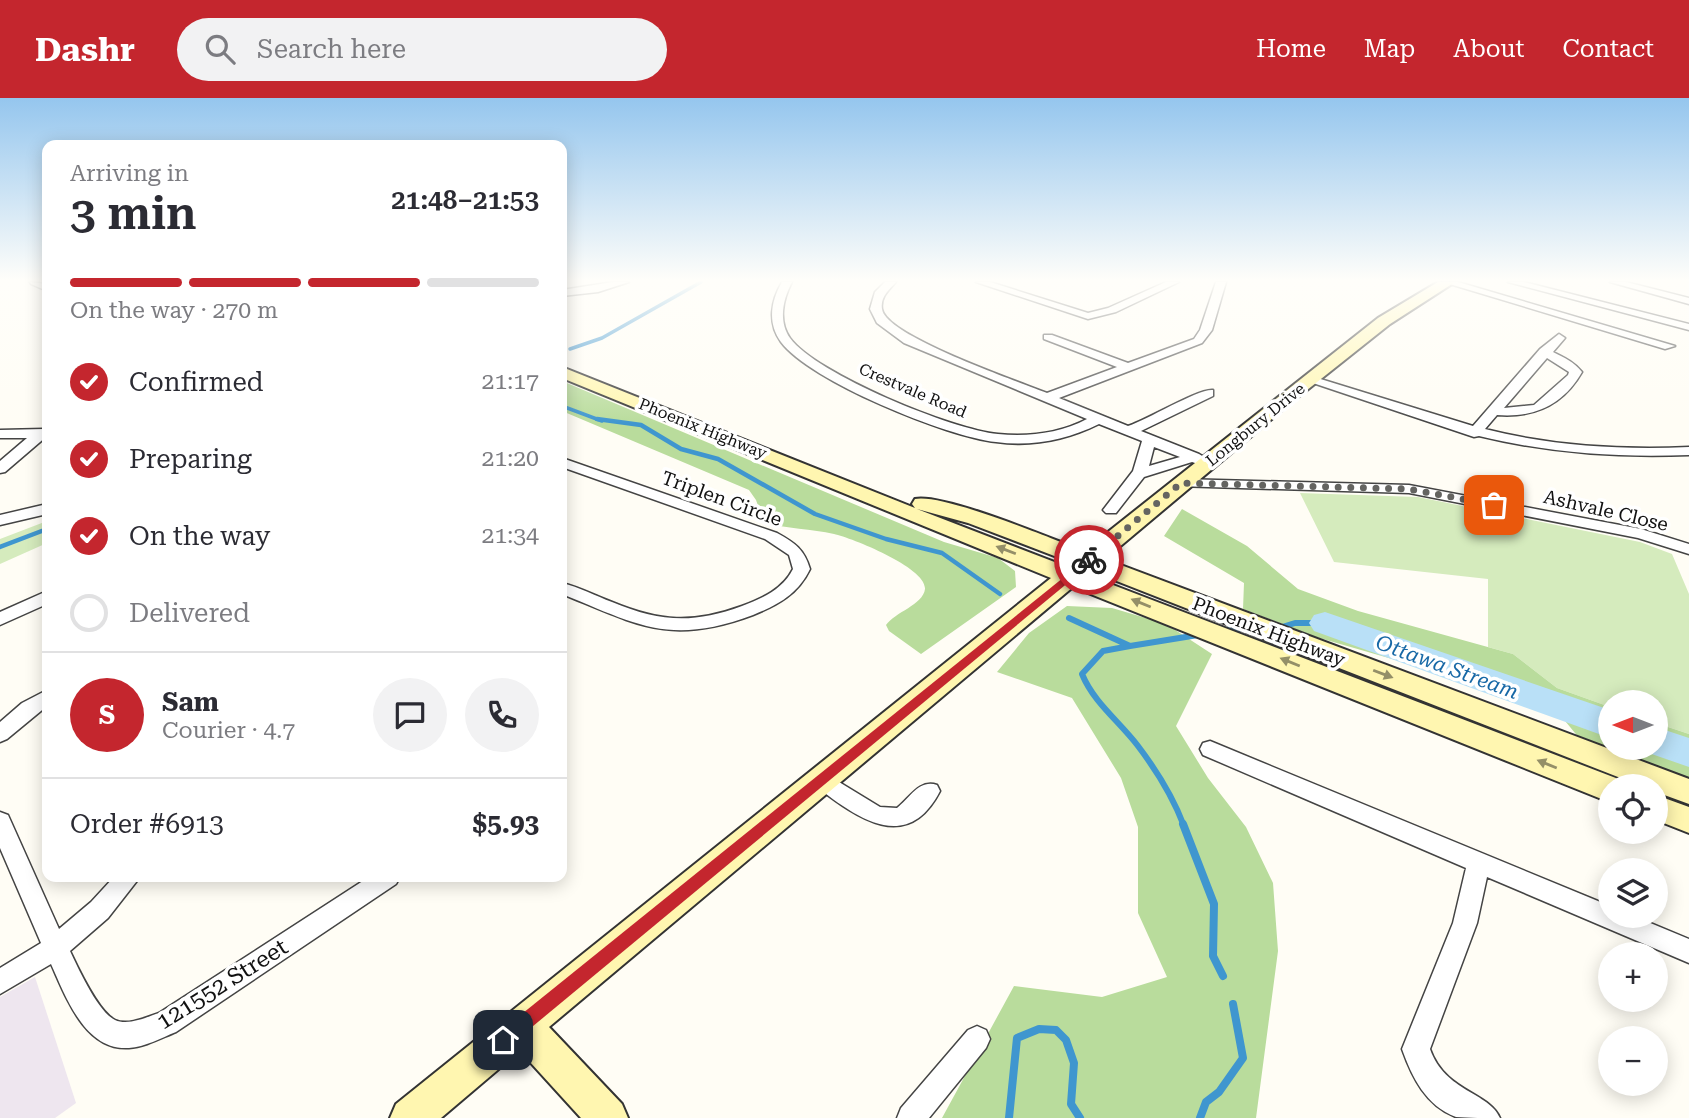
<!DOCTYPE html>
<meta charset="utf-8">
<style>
:root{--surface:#fff;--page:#f2f2f3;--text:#2b2b33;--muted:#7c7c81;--line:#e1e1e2;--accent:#c4262e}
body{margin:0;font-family:"Roboto Serif",serif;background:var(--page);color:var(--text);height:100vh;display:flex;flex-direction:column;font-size:26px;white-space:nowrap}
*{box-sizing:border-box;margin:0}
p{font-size:23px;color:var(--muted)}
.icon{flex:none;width:38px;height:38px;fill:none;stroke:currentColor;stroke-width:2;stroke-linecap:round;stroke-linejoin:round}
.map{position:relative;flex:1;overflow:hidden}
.side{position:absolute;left:42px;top:42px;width:525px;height:742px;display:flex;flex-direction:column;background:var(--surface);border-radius:14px;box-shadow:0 4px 18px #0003}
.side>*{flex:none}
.needle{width:46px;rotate:270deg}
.fabs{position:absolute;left:1598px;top:592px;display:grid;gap:14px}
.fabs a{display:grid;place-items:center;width:70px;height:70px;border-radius:50%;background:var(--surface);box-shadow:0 4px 18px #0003;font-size:35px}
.pin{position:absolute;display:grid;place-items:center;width:60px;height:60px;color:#fff;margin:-30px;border-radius:14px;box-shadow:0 4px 10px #0006}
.courier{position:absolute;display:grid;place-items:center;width:70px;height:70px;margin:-35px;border:5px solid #c4262e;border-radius:50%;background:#fff;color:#222;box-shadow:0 2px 9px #0007}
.head em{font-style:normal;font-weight:600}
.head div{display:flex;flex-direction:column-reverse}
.head{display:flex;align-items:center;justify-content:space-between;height:119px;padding:0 28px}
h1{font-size:46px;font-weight:600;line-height:52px}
.bar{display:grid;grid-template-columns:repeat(4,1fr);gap:10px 7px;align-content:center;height:84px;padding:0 28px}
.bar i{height:9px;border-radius:5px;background:var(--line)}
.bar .on{background:var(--accent)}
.bar p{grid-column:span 4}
.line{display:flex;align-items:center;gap:18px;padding:0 28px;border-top:2px solid var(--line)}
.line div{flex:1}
.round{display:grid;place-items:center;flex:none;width:74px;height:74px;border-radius:37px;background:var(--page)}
ol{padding:0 28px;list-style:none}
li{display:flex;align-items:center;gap:21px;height:77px}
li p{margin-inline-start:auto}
li .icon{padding:7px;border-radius:50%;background:var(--accent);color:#fff;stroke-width:4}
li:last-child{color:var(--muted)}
li i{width:38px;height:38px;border:4px solid var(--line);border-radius:50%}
header{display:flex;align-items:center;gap:42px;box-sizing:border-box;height:98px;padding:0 35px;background:var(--accent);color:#fff}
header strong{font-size:33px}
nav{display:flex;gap:38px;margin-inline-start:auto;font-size:24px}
.search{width:490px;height:63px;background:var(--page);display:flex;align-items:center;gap:18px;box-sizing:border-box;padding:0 24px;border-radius:38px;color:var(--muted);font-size:26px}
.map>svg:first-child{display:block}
.industrial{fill:#eee6ef}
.green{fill:#d5ebbd}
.forest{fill:#b9dc9c}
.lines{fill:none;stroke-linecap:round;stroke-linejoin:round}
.stream-far3{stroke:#3f96cf;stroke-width:3.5}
.stream-far2{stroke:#3f96cf;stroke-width:4.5}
.stream-far1{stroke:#3f96cf;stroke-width:6}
.stream{stroke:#3f96cf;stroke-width:8}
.river{fill:#b9e0f7;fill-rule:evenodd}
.street-casing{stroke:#444;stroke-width:3}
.secondary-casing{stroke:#333;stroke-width:4}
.street{fill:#fff;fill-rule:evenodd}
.secondary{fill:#fff6b0;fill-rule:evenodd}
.oneway{fill:#948f68}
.route{fill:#c4262e}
.done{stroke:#646461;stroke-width:7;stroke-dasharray:0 12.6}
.labels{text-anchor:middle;stroke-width:7;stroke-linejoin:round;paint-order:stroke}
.far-street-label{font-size:16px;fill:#111;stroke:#fff}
.street-label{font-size:19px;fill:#111;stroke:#fff}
.water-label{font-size:21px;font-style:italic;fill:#1768a6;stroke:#fff}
.near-street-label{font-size:23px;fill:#111;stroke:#fff}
</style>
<header>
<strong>Dashr</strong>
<div class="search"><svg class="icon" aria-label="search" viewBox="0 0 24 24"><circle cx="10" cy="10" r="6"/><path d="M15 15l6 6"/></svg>Search here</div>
<nav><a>Home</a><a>Map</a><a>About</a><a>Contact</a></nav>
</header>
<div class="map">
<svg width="1689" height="1020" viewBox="0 0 1689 1020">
<rect width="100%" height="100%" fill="#fffdf5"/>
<path class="industrial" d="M35 879 76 1005 55 1020H0V899Z"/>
<path class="green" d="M1300 395 1418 399 1640 444 1672 456 1689 496V636L1656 625V604H1610V609L1557 590 1513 556 1488 549V481L1334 464Z
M47 423V445L0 466V441Z"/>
<path class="forest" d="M562 283 944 444 998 460 1015 473 1016 489 921 556 889 533 886 527C895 514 923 507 925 491 927 470 852 440 834 436 812 431 786 431 764 424L756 402 749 392 562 313Z
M1182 411 1247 448 1298 491 1358 513 1513 556 1557 590 1610 609V649H1656V625L1689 636V684L1584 646 1561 618 1406 565 1316 539 1243 511 1244 485 1164 438Z
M1067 508 1112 510 1166 526 1212 556 1176 628 1208 680 1246 729 1273 785 1278 853 1256 1020H942L1014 888 1102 899 1167 879 1138 815V729L1121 680 1072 600 997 574 1029 535Z"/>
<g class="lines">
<path class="stream-far3" d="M570 251 602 240 701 184
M562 308 602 323"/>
<path class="stream-far2" d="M597 321 641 327 681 351 718 361 815 416 886 441 942 455 1000 496
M0 449 47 431"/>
<path class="stream-far1" d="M1069 520 1130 548 1198 537
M1282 529 1295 525H1325
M1229 531H1239
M1130 548 1103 553 1082 576C1094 605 1119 623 1138 648 1157 673 1173 699 1184 728"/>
<path class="stream" d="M1183 726 1214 806 1213 858 1223 878
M1009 1020 1017 940 1039 931 1056 932 1066 942 1074 965 1071 1006 1080 1020
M1200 1020 1206 1004 1219 994 1243 960 1233 906"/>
<path class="river" d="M1325 514 1610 612V640L1314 533 1309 525 1314 517Z
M1656 629 1689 640V669L1643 653 1641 649H1656Z"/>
<g class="street-casing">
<path id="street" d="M30 184 47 186V193L31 186Z
M613 184H629L598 194 562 198V192Z
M782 184H792C783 201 778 223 790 240 816 276 953 332 998 336 1029 339 1060 335 1087 321L904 245 877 225 870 211 875 194 885 184H896C889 192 880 199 882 211 885 238 1020 284 1047 295L1117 269 1044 241V237H1052L1128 265 1194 241 1200 232 1216 184H1226L1212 232 1202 245 1059 300 1128 328C1147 322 1199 290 1213 292V298L1141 333 1199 356 1214 365 1207 369 1192 364 1144 379 1116 415H1106L1103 412 1133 373 1142 343 1099 326C1067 342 1031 349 996 344 947 339 810 283 781 244 767 225 771 203 782 184ZM1154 349 1180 359 1149 368Z
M976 184H990L1088 215 1108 210 1166 184H1179L1116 214 1088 221Z
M1443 184H1458L1675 248 1665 251Z
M1508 184H1524L1689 226V232Z
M1610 184H1626L1689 200V206Z
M1559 236 1565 240 1553 254C1565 260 1574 264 1582 274 1563 307 1535 320 1497 317L1485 331C1552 348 1620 352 1689 349V357C1618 360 1549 355 1479 338L1474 339 1304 282 1310 278 1314 279 1473 328 1540 251ZM1547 260 1569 274 1568 277 1534 307 1504 310Z
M0 332 44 331 47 332V338L5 374 0 375V363L27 340H0Z
M562 360 777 435C795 445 804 451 810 471 798 496 778 507 753 517 670 548 638 527 562 496V485C579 489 596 498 612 504 660 524 693 526 742 508 763 500 783 491 793 471L789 457 765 441 562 369Z
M1181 381 1409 387 1641 431 1689 446V456L1638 440 1409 395 1176 388 1174 385 1176 382Z
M47 406V416L0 427V417Z
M47 493V506L0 527V514Z
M47 592V608L7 641 0 644V624L22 605Z
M1210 643 1610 808V817H1631L1689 841V865L1487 779 1477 825 1430 951C1445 994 1489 994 1500 1020 1487 1020 1468 1020 1456 1019 1426 1008 1412 979 1402 951L1453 825 1466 770 1203 657 1200 651 1203 645Z
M821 673 880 709 897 710C910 700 919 681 937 687L940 693C906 759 854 717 814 687L810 681 814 675Z
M0 714 8 717 59 831 91 804 114 779H140L108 820 70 853C78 870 98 914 115 922 128 928 147 919 159 915L369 779H400L396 786 176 934C161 940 145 949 129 950 85 953 66 899 51 866L0 896V870L41 845 0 750Z
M977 928 986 932 990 941 986 950 929 1020H897L901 1010 968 932Z"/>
</g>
<g class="secondary-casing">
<path id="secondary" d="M1438 184H1455L1390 226 1292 304 1105 461 1689 681V706L1656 694V688H1641L1091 473 1087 477 1621 682 1623 688H1610V703L1599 700 1073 489 549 929 622 1006 628 1020H581L520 953 441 1020H390L396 1006 1051 480 562 280V269L915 410 912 406 915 401C943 395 1052 441 1084 453L1378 220ZM917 411 968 425 1070 464 1065 468Z
M1656 697 1689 709V735L1656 722Z"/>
</g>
<use href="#street" class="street"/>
<use href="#secondary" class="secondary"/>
</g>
<defs><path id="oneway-solid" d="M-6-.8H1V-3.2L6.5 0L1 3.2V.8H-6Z" transform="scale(1.75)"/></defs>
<g class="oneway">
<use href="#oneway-solid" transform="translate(1006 452) rotate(-159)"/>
<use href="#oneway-solid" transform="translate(1141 505) rotate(-158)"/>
<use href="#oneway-solid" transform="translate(1290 564) rotate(-158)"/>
<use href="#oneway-solid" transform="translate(1383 576) rotate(21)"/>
<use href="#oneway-solid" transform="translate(1547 666) rotate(-158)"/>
</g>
<linearGradient id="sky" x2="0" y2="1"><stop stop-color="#95c6ee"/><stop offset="0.56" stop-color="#fffefa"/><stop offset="1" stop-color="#fffefa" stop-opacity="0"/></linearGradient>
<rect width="1689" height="326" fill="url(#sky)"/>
<path class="route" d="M1089 459 1094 462 1093 464 509 948 503 950 497 948 494 942 497 936Z"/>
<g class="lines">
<path class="done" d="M1089 462 1181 385 1409 391 1494 407"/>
</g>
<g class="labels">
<g class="far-street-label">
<text transform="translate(913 292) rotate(23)" y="6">Crestvale Road</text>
<text transform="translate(1255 326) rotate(-39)" y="6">Longbury Drive</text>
<text transform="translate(703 330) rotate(22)" y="6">Phoenix Highway</text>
</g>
<g class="street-label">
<text transform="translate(722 400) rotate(20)" y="7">Triplen Circle</text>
<text transform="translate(1606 412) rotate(13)" y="7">Ashvale Close</text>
<text transform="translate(1269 533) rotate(21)" y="7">Phoenix Highway</text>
</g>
<g class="water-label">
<text transform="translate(1447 569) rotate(20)" y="7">Ottawa Stream</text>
</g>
<g class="near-street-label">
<text transform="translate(222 886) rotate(-32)" y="8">121552 Street</text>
</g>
</g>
</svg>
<div class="fabs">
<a><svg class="needle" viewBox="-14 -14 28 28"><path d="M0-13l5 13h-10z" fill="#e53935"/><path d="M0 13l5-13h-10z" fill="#7c7c81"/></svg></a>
<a><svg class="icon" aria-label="locate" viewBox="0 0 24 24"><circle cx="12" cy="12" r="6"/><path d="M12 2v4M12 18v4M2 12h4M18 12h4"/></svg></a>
<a><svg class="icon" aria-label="layers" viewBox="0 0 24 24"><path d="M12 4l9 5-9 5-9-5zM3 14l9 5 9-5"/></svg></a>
<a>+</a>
<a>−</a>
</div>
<div class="pin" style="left:1494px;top:407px;background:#ea580c"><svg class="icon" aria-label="bag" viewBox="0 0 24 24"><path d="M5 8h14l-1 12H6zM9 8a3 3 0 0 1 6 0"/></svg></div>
<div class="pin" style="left:503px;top:942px;background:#1f2937"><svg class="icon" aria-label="home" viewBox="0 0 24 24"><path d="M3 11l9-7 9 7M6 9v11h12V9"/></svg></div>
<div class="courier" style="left:1089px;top:462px"><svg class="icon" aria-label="bike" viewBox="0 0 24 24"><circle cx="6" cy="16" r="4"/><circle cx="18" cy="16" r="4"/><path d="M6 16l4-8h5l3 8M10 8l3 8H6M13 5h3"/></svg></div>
<section class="side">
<div class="head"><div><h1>3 min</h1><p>Arriving in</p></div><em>21:48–21:53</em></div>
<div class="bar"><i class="on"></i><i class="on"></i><i class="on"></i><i></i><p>On the way · 270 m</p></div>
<ol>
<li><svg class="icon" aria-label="check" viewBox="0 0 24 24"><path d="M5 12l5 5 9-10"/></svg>Confirmed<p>21:17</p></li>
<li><svg class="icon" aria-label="check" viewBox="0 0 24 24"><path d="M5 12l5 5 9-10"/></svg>Preparing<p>21:20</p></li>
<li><svg class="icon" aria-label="check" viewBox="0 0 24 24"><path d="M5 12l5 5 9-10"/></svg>On the way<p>21:34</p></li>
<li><i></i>Delivered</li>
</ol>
<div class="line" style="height:126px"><b class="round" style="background:var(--accent);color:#fff">S</b><div><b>Sam</b><p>Courier · 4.7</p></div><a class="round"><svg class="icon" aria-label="chat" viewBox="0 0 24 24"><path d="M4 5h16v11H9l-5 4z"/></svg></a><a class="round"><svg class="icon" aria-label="phone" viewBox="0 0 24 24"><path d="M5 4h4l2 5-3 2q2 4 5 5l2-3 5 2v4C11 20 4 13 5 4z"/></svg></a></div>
<div class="line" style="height:91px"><div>Order #6913</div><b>$5.93</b></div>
</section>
</div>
